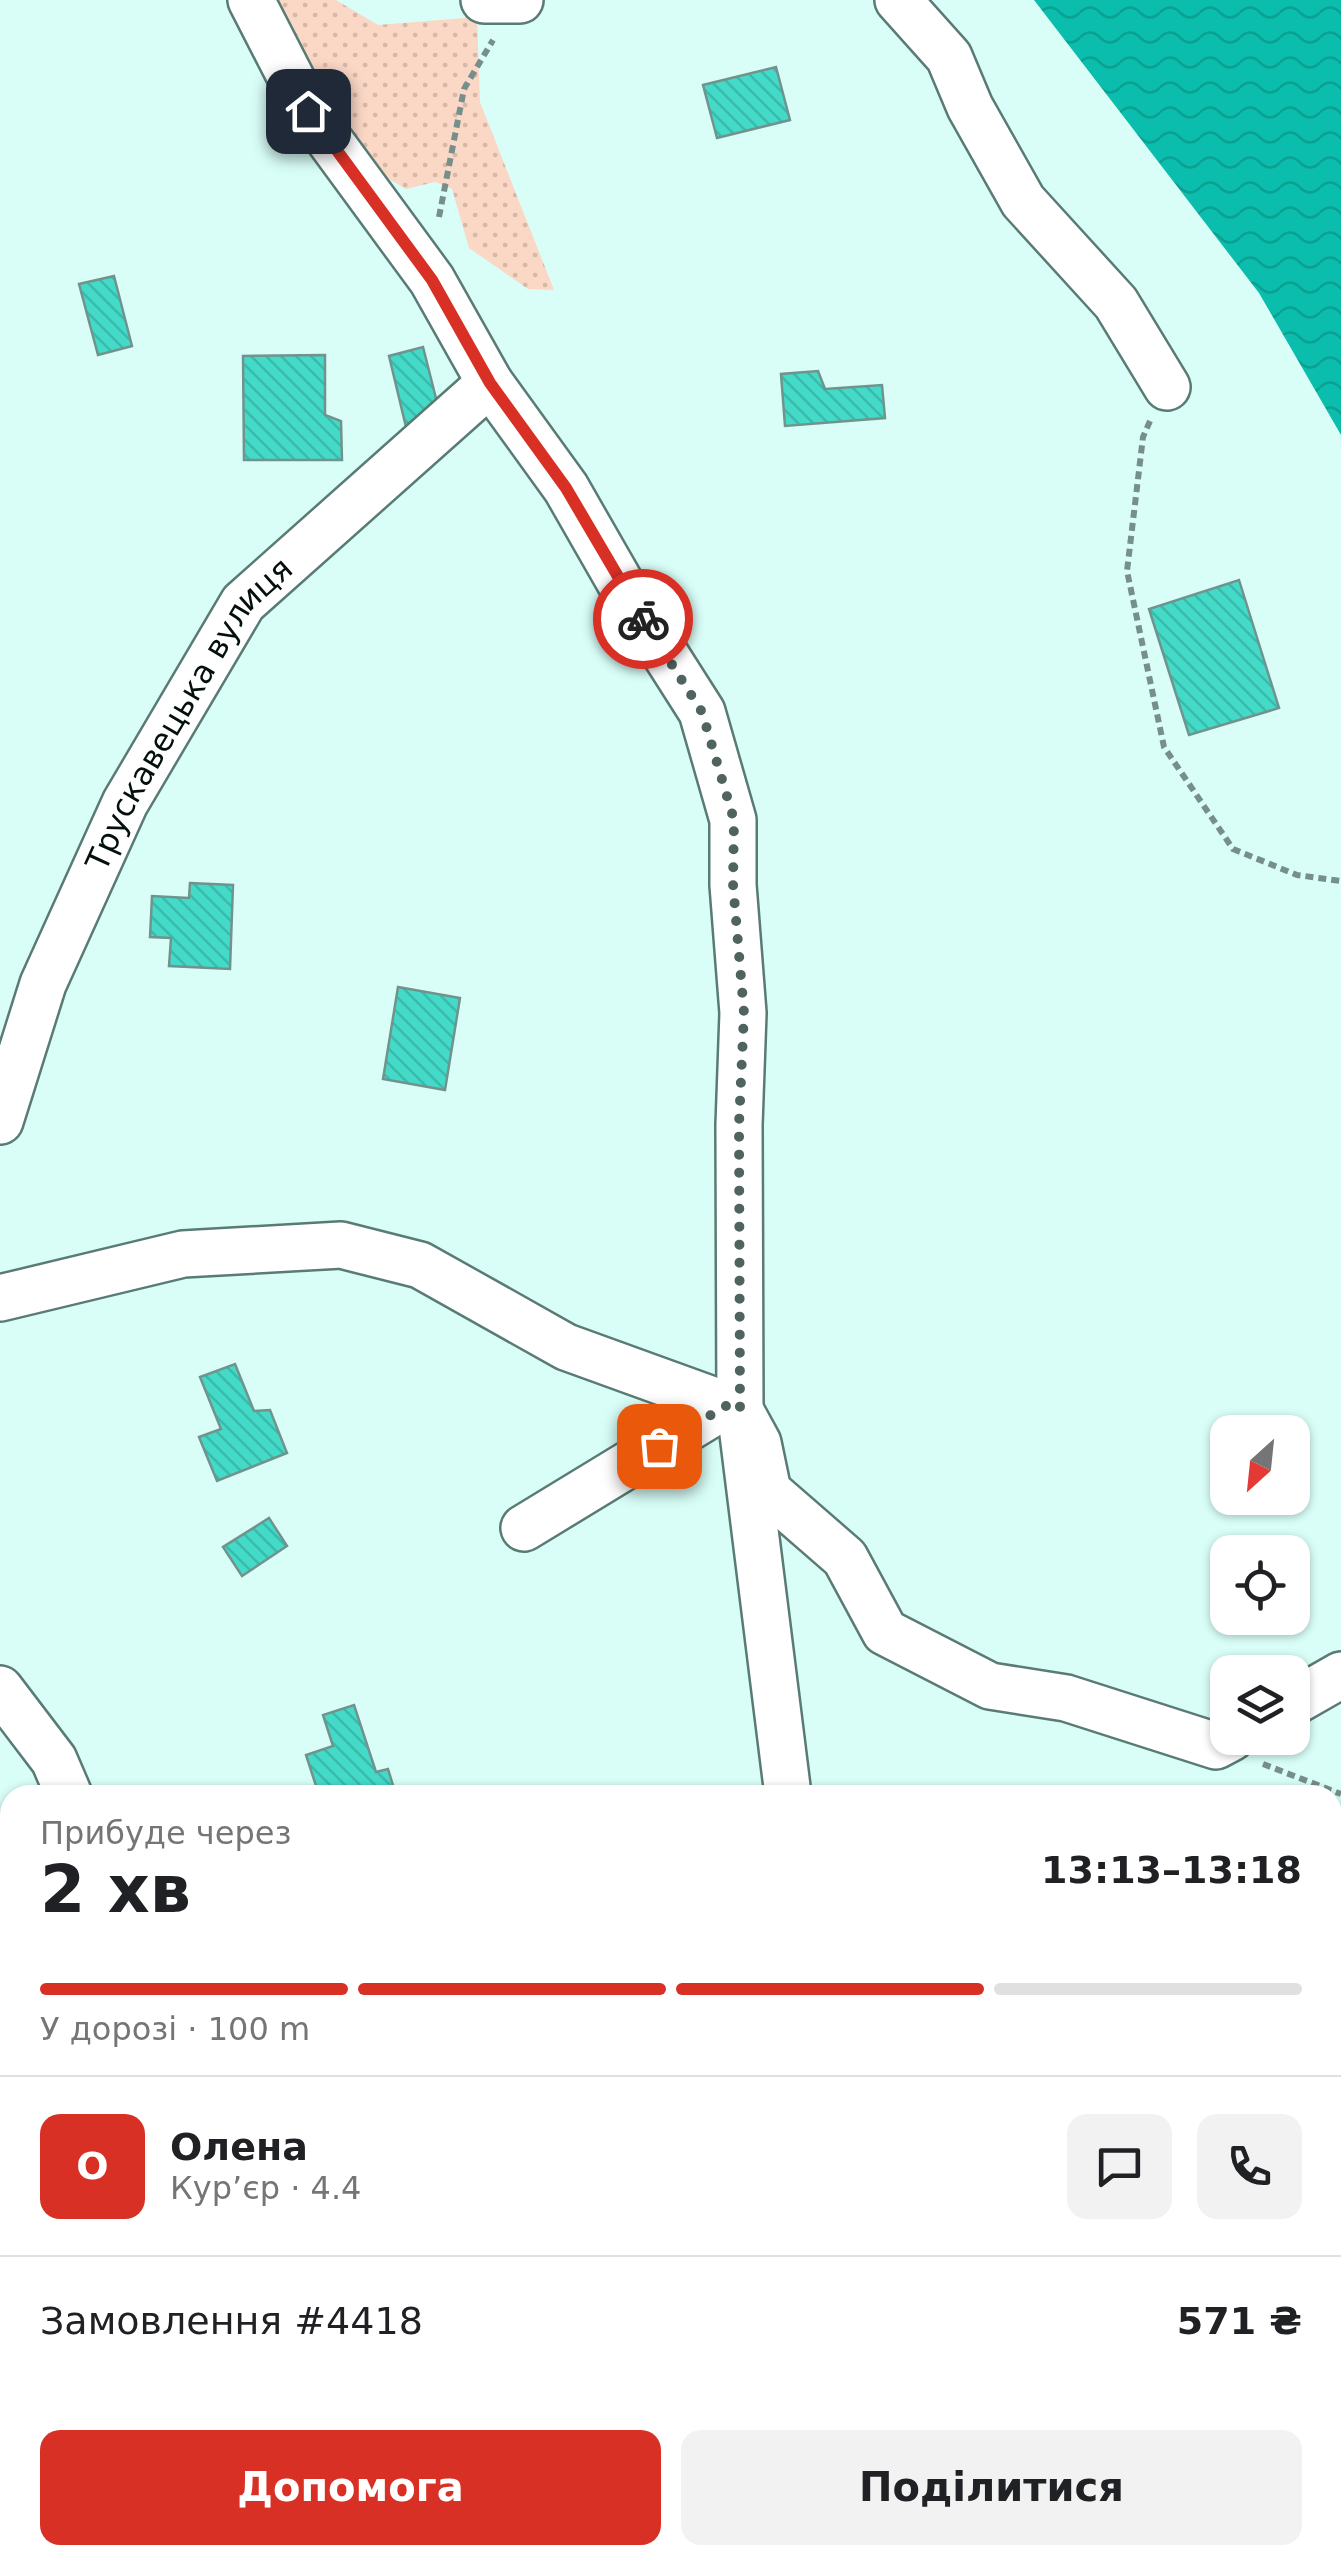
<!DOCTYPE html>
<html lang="uk">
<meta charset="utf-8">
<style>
:root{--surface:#fff;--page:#f2f2f2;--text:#202124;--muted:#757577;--line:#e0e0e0;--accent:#d93025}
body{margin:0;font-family:"DejaVu Sans",sans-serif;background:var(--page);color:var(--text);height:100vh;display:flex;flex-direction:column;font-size:38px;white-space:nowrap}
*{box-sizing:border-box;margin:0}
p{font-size:32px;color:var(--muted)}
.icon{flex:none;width:55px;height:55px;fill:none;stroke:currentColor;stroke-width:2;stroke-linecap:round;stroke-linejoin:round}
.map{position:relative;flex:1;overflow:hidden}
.side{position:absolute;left:0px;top:1785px;width:1342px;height:780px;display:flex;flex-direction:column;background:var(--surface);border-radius:30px 30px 0 0;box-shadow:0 2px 8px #0004}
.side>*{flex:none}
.needle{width:65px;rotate:207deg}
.buttons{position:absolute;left:1210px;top:1415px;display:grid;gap:20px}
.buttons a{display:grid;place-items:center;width:100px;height:100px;border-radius:20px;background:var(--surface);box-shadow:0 2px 8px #0004;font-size:50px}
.pin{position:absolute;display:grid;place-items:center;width:85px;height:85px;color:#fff;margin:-42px;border-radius:20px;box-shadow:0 5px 15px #0006}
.courier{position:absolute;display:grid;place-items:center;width:100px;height:100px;margin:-50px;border:8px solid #d93025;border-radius:50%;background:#fff;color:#222;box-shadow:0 2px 12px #0007}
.summary em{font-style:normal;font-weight:700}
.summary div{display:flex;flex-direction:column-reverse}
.summary{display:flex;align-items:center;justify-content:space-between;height:170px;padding:0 40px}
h1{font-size:65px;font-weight:700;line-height:75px}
.bar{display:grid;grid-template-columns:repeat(4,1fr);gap:15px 10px;align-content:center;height:120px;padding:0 40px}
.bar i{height:12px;border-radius:8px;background:var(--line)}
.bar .on{background:var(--accent)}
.bar p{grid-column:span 4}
.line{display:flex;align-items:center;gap:25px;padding:0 40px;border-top:2px solid var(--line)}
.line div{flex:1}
.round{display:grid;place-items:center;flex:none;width:105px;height:105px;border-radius:20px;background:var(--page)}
.button{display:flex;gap:20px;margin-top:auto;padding:20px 40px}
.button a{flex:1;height:115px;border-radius:20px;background:var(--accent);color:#fff;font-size:40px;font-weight:700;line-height:115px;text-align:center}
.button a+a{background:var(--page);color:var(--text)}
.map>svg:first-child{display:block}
.grass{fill:url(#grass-dots)}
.water{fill:url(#water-waves)}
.building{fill:url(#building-back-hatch);stroke:#71938d;stroke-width:2.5}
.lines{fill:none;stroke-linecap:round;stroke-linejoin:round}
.minor-casing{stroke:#5a7b75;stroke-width:50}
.path{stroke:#768f8b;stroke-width:6;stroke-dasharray:8 5;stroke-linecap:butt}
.minor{stroke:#fff;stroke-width:45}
.done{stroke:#4f6360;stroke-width:10;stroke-dasharray:0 18}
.route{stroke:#d93025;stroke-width:12}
.labels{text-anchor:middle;stroke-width:10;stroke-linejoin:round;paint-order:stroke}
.street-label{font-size:32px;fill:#04100e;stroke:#fff}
</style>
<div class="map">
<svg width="1341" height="2565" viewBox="0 0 1341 2565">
<defs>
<pattern id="grass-dots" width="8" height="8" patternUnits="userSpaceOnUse" patternTransform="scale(2.5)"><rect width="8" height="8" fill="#fbd7c5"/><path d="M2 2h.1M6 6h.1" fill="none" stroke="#d6b8a8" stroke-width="1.8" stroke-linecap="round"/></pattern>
<pattern id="water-waves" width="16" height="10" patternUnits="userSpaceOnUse" patternTransform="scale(2.5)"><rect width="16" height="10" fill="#0bbdac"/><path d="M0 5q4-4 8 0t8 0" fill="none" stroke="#0aa193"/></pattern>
<pattern id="building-back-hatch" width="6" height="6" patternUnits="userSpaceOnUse" patternTransform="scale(2.5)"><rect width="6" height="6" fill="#44dac8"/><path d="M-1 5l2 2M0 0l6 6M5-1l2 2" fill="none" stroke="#3abaab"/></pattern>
</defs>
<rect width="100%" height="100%" fill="#d9fef8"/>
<path class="grass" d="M272 0H336L378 25 477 17 480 102 554 290 528 289 469 248 452 189 435 182 406 189 380 174 327 100Z
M0 2492 10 2496V2555H112L115 2565H0Z
M197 2555H544L548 2565H195Z
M770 2555H1069L1065 2565H764Z"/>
<path class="water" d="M1034 0H1341V435L1259 293Z
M1341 2033V2565H1069L1072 2555H1332V2040Z"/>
<path class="building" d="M776 67 790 120 717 138 703 85Z
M114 276 132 346 98 355 79 284Z
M423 347 441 418 406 427 389 356Z
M325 355V415L341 421 342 460H244L243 356Z
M818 371 825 389 882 385 885 418 785 426 781 374Z
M1239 580 1279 708 1189 735 1149 609Z
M190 883 233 885 230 969 169 966 171 938 150 937 152 896 189 898Z
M398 987 460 998 445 1090 383 1079Z
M235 1364 254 1411 270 1410 287 1453 217 1481 199 1437 221 1429 200 1377Z
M269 1518 287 1546 242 1576 223 1547Z
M354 1705 376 1772 388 1769 396 1795H319L306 1755 333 1746 323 1715Z
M10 1872V1943L0 1938V1892Z
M0 2085 10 2089 8 2212 0 2208Z"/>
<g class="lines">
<g class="minor-casing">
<g id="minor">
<path d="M251 0 308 111 432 280 490 383 566 488 625 591 702 712 733 820V885L743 1013 739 1125 740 1410 788 1795"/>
<path d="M484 0H520"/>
<path d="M898 0 949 57 970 107 1023 201 1116 303 1167 387"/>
<path id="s1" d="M0 1121 43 984 125 803 243 603 490 383"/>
<path d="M0 1298 183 1254 341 1245 420 1265 566 1347 740 1410 758 1443 768 1491 845 1558 885 1632 990 1686 1066 1698 1216 1746 1231 1738"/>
<path d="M524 1528 726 1405"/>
<path d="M0 1689 54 1760 69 1795"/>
<path d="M1292 1703 1341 1675"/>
<path d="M0 2471 10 2472"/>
<path d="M168 2565 169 2555"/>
</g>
</g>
<path class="path" d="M439 217 464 89 493 40
M1150 421 1143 437 1127 571 1164 747 1233 849 1297 875 1341 881
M1263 1764 1341 1794
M1332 1972 1341 1963
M933 2565 938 2555"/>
<use href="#minor" class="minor"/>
</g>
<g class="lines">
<path class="done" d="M643 619 702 712 734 820 733 884 744 1013 739 1124 740 1410 726 1406 659 1446"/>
<path class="route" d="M308 111 432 280 490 383 566 488 643 619"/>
</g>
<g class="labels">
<g class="street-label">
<text dy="11" stroke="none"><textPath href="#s1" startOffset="452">Трускавецька вулиця</textPath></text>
</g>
</g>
</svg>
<div class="buttons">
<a><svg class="needle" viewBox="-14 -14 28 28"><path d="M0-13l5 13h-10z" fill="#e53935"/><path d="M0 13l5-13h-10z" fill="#757577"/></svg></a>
<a><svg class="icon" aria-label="locate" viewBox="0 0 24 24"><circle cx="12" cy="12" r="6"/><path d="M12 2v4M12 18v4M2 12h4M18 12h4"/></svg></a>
<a><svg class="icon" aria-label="layers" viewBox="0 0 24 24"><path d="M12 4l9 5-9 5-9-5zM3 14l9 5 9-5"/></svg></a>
</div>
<div class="pin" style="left:659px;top:1446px;background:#ea580c"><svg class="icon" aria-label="bag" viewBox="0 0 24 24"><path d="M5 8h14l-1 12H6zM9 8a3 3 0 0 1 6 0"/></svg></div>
<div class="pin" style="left:308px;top:111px;background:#1f2937"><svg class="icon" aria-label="home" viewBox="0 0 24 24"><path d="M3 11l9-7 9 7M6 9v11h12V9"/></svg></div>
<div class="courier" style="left:643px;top:619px"><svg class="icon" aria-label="bike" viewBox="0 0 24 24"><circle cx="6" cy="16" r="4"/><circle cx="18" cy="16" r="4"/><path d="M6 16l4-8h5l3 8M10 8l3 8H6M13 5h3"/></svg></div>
<section class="side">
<div class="summary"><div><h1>2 хв</h1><p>Прибуде через</p></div><em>13:13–13:18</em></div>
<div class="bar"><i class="on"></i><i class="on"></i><i class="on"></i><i></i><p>У дорозі · 100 m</p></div>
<div class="line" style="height:180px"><b class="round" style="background:var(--accent);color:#fff">О</b><div><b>Олена</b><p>Кур’єр · 4.4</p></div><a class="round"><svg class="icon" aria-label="chat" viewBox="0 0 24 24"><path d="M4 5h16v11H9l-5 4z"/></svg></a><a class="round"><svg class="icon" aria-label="phone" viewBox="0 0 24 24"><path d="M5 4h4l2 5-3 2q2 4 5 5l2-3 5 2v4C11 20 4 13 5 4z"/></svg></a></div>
<div class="line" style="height:130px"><div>Замовлення #4418</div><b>571 ₴</b></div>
<div class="button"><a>Допомога</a><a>Поділитися</a></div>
</section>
</div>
